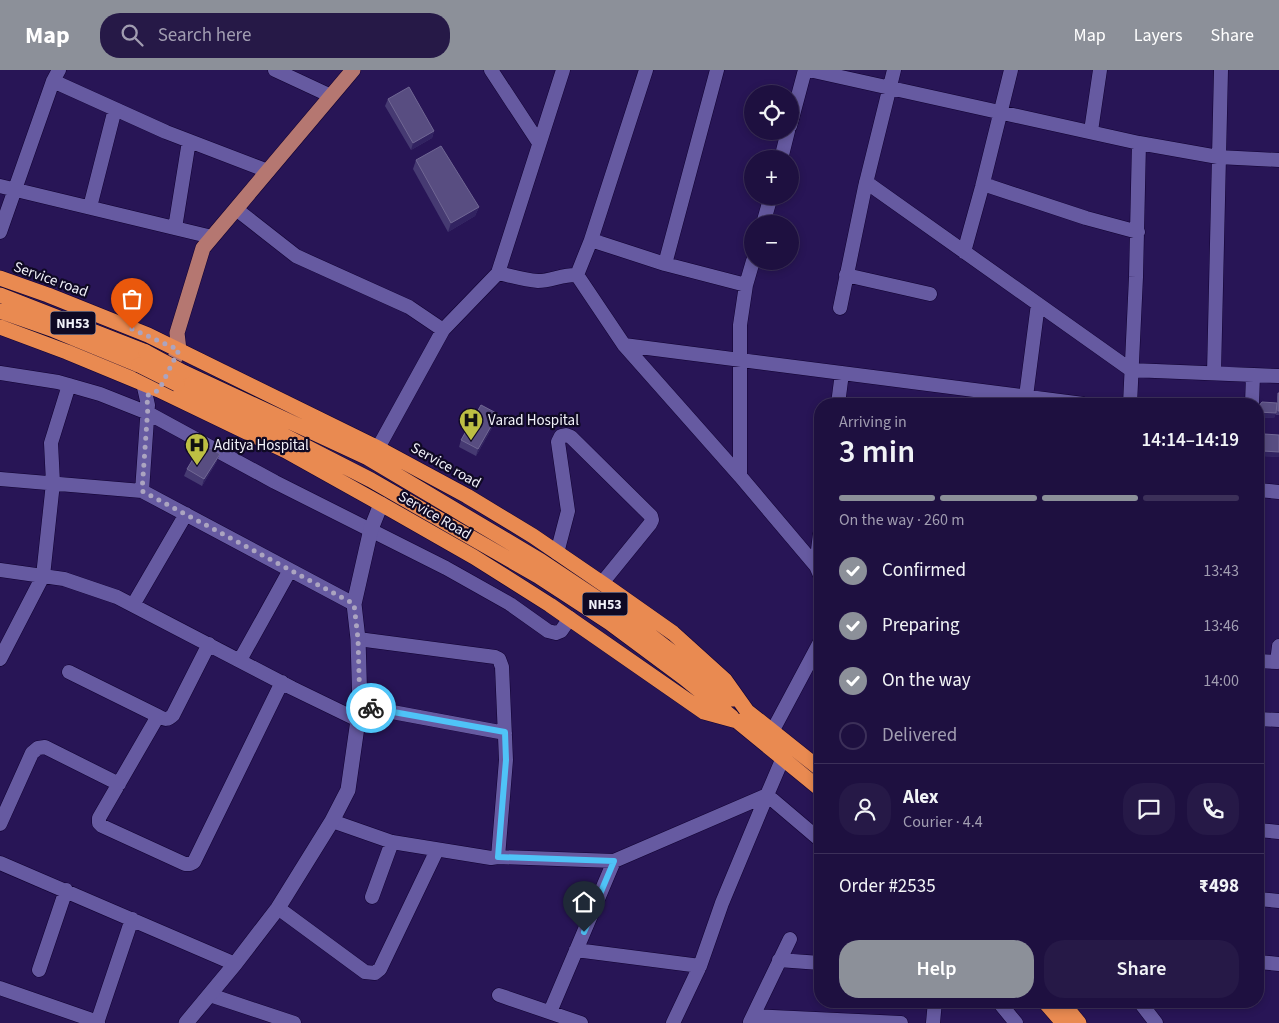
<!DOCTYPE html>
<meta charset="utf-8">
<style>
:root{--surface:#1e1040;--page:#261947;--text:#f1f3f6;--muted:#a19db1;--line:#3c3059;--accent:#8c9099}
body{margin:0;font-family:"Source Sans 3",sans-serif;background:var(--page);color:var(--text);height:100vh;display:flex;flex-direction:column;font-size:19px;white-space:nowrap}
*{box-sizing:border-box;margin:0}
p{font-size:16px;color:var(--muted)}
.icon{flex:none;width:28px;height:28px;fill:none;stroke:currentColor;stroke-width:2;stroke-linecap:round;stroke-linejoin:round}
.map{position:relative;flex:1;overflow:hidden}
.panel{position:absolute;left:814px;top:328px;width:450px;height:610px;display:flex;flex-direction:column;background:var(--surface);border-radius:20px;box-shadow:0 2px 8px #0003,0 0 0 1px var(--line)}
.panel>*{flex:none}
.buttons{position:absolute;left:744px;top:15px;display:grid;gap:10px}
.buttons a{display:grid;place-items:center;width:55px;height:55px;border-radius:50%;background:var(--surface);box-shadow:0 2px 8px #0003,0 0 0 1px var(--line);font-size:25px}
.pin{position:absolute;display:grid;place-items:center;width:42px;height:42px;color:#fff;margin:-51px -21px;border-radius:50% 50% 50% 0;rotate:-45deg;box-shadow:0 0 5px #0007}
.pin .icon{rotate:45deg}
.courier{position:absolute;display:grid;place-items:center;width:50px;height:50px;margin:-25px;border:4px solid #4fc3f7;border-radius:50%;background:#fff;color:#222;box-shadow:0 1px 6px #0007}
.head em{font-style:normal;font-weight:600}
.head div{display:flex;flex-direction:column-reverse}
.head{display:flex;align-items:center;justify-content:space-between;height:85px;padding:0 25px}
h1{font-size:32px;font-weight:600;line-height:38px}
.bar{display:grid;grid-template-columns:repeat(4,1fr);gap:8px 5px;align-content:center;height:60px;padding:0 25px}
.bar i{height:6px;border-radius:4px;background:var(--line)}
.bar .on{background:var(--accent)}
.bar p{grid-column:span 4}
.line{display:flex;align-items:center;gap:12px;padding:0 25px;border-top:1px solid var(--line)}
.line div{flex:1}
.round{display:grid;place-items:center;flex:none;width:52px;height:52px;border-radius:20px;background:var(--page)}
ol{padding:0 25px;list-style:none}
li{display:flex;align-items:center;gap:15px;height:55px}
li p{margin-inline-start:auto}
li .icon{padding:5px;border-radius:50%;background:var(--accent);color:#fff;stroke-width:4}
li:last-child{color:var(--muted)}
li i{width:28px;height:28px;border:2px solid var(--line);border-radius:50%}
.action{display:flex;gap:10px;margin-top:auto;padding:10px 25px}
.action a{flex:1;height:58px;border-radius:20px;background:var(--accent);color:#fff;font-size:20px;font-weight:600;line-height:58px;text-align:center}
.action a+a{background:var(--page);color:var(--text)}
header{display:flex;align-items:center;gap:30px;box-sizing:border-box;height:70px;padding:0 25px;background:var(--accent);color:#fff}
header strong{font-size:24px}
nav{display:flex;gap:28px;margin-inline-start:auto;font-size:18px}
.search{width:350px;height:45px;background:var(--page);display:flex;align-items:center;gap:12px;box-sizing:border-box;padding:0 18px;border-radius:20px;color:var(--muted);font-size:19px}
.map>svg:first-child{display:block}
.lines{fill:none;stroke-linecap:round;stroke-linejoin:round}
.street-casing{stroke:#110231;stroke-width:15}
.secondary-casing{stroke:#110231;stroke-width:16}
.primary-casing{stroke:#110231;stroke-width:16}
.highway-casing{stroke:#110231;stroke-width:16}
.street{stroke:#665aa1;stroke-width:14}
.secondary{stroke:#665aa1;stroke-width:15}
.primary{stroke:#b57771;stroke-width:15}
.highway{stroke:#e98a51;stroke-width:15}
.highway-bridge-casing{stroke:#110231;stroke-width:16;stroke-linecap:butt}
.highway-bridge{stroke:#e98a51;stroke-width:15}
.wall{fill:#463a72}
.shaded-wall{fill:#322361}
.building{fill:#584d81;stroke:#706794}
.done{stroke:#aba4c0;stroke-width:5;stroke-dasharray:0 9}
.route{stroke:#4fc3f7;stroke-width:6}
.labels{text-anchor:middle;stroke-width:4.5;stroke-linejoin:round;paint-order:stroke}
.shield{fill:#0f0924;stroke:#adabb9;stroke-width:1}
.shield-label{font-size:14px;font-weight:bold;fill:#f1f1f9}
.street-label{font-size:15px;fill:#f1f1f9;stroke:#0f0924}
.poi-label{font-size:15px;fill:#f1f1f9;stroke:#0f0924;text-anchor:start}
</style>
<header>
<strong>Map</strong>
<div class="search"><svg class="icon" aria-label="search" viewBox="0 0 24 24"><circle cx="10" cy="10" r="6"/><path d="M15 15l6 6"/></svg>Search here</div>
<nav><a>Map</a><a>Layers</a><a>Share</a></nav>
</header>
<div class="map">
<svg width="1279" height="953" viewBox="0 0 1279 953">
<rect width="100%" height="100%" fill="#281556"/>
<g class="lines">
<g class="street-casing">
<path id="street" d="M275 0 331 26
M491 0 539 73
M809 0 1139 73 1218 87 1279 90
M53 11 166 62 268 101
M790 56 805 0
M1091 61 1100 0
M781 89 788 61
M866 112 1131 300 1279 306
M983 114 1086 148 1138 162
M0 116 212 167
M90 137 115 39
M236 139 296 186 409 237 443 260
M763 154 771 126
M175 158 189 71
M0 162 53 11 59 0
M591 170 665 194 746 215
M964 182 982 117 1011 0
M665 194 717 0
M498 203C511 206 525 210 538 211 551 211 564 204 577 205
M577 205 624 275 740 406 816 496 820 505
M577 205 591 170 646 0
M846 205 930 224
M840 238 865 117 894 0
M624 275 1083 334
M0 303 58 312 100 324 148 343 275 412 446 498 510 534 548 561 556 563 561 561 570 548
M1214 303 1221 0
M838 334 842 303
M1025 334 1038 234
M1130 334 1136 207 1139 73
M1252 334 1253 305
M378 378 443 260 498 203 563 0
M740 406V255L746 215 753 191
M0 409 142 421 354 534
M1258 420 1279 422
M142 421 148 335 143 313
M557 483 568 441 558 372 561 366 566 365 571 367 651 446 652 450 650 454 602 513
M816 496 820 464
M0 500 64 509 117 527 292 618 358 650
M133 535 186 444
M358 569 495 587 499 589 502 597 506 690 498 787 614 791
M209 574 173 645C168 650 165 650 158 646L99 748V753L102 756 185 794H190L194 792 282 612
M0 589 43 506 53 413 51 373 69 315
M240 590 290 500
M1258 591 1277 592 1279 576
M69 602 158 646
M360 636 505 663
M1258 649 1279 650
M773 660 820 572
M782 690 767 725 820 770
M332 751 392 772 491 788 498 787
M0 754 32 683 38 678 45 677 119 714
M1258 760 1279 762
M0 793 235 894
M372 827 392 772
M1258 829 1279 831
M278 838 365 902 375 903 380 899 437 780
M576 880 700 896
M779 890 820 893
M1258 892 1279 894
M39 900 66 820
M0 918 98 952
M210 925 294 953
M499 925 581 953
M998 931 1016 953
M1139 931 1156 953
M550 942 614 791 767 725
M753 946 901 953
M750 952 790 869
M97 953 132 849
M673 953 700 896 722 833 767 725
M933 953 935 931"/>
</g>
<g class="secondary-casing">
<path id="secondary" d="M186 953 235 894 278 838 332 751 348 720 360 636 358 569 354 534 371 459 381 434"/>
</g>
<g class="primary-casing">
<path id="primary" d="M166 306 179 280 177 263 203 178 353 0"/>
</g>
<g class="highway-casing">
<path id="highway" d="M0 208 48 225 148 265 378 378 467 426 533 466 612 520 673 563 725 610 747 641 820 699
M0 225 146 282
M0 241 54 260 139 295
M0 257 67 282 159 320 286 381 381 434 474 487 550 535 704 642 737 651 820 719
M183 302 368 388 541 491 634 553 733 629
M177 314 281 364 371 410 538 506 610 553 684 608 732 647
M1044 931 1063 953
M1061 931 1079 953"/>
</g>
<use href="#street" class="street"/>
<use href="#secondary" class="secondary"/>
<use href="#primary" class="primary"/>
<use href="#highway" class="highway"/>
<g class="highway-bridge-casing">
<path id="highway-bridge" d="M146 282 183 302
M139 295 177 314"/>
</g>
<use href="#highway-bridge" class="highway-bridge"/>
</g>
<path class="wall" d="M388 29 434 61 432 68 411 80 385 36Z
M416 90 479 137 475 146 448 162 413 99Z
M1278 323 1279 345H1276L1277 335 1276 343 1274 348 1258 347V337L1277 333V327Z
M496 351 476 386 459 377 461 370Z
M1264 364 1279 365V387L1261 386 1262 369Z
M217 391 202 416 184 406 187 399Z"/>
<path class="shaded-wall" d="M434 61 432 68 411 80 413 73Z
M479 137 475 146 448 162 451 153Z
M1258 342 1276 343 1274 348 1258 347Z
M498 344 496 351 476 386 478 379Z
M1263 381 1279 382V387L1261 386Z
M220 384 217 391 202 416 204 409Z"/>
<path class="building" d="M409 17 434 61 413 73 388 29Z
M441 76 479 137 451 153 416 90Z
M1278 323H1279V341H1278Z
M1262 332 1277 333 1276 343 1258 342V337Z
M481 335 498 344 478 379 461 370Z
M1264 364 1279 365V382L1263 381Z
M202 374 220 384 204 409 187 399Z"/>
<g class="lines">
<path class="done" d="M132 259 179 280 159 320 146 326 148 336 142 421 354 534 358 569 360 636 371 638"/>
<path class="route" d="M371 638 505 662 506 690 498 787 614 791 584 862"/>
</g>
<defs>
<g id="hospital-pin" transform="scale(1.25)"><path d="M0 17L-7.5 6A9.5 9.5 0 1 1 7.5 6Z" fill="#bdbf43" stroke="#0f0924"/><path d="M-5-5h3v3.5h4V-5h3V5h-3V1.5h-4V5h-3Z" fill="#111"/></g>
</defs>
<g fill-rule="evenodd">
<use href="#hospital-pin" x="471" y="350"/>
<use href="#hospital-pin" x="197" y="375"/>
</g>
<g class="labels">
<g class="shield">
<rect x="50.5" y="241.5" width="45" height="23" rx="4"/>
<rect x="582.5" y="522.5" width="45" height="23" rx="4"/>
</g>
<g class="shield-label">
<text x="73" y="258">NH53</text>
<text x="605" y="539">NH53</text>
</g>
<g class="street-label">
<text transform="translate(51 209) rotate(20)" y="5">Service road</text>
<text transform="translate(446 395) rotate(29)" y="5">Service road</text>
<text transform="translate(435 445) rotate(30)" y="5">Service Road</text>
</g>
<g class="poi-label">
<text x="488" y="355">Varad Hospital</text>
<text x="214" y="380">Aditya Hospital</text>
</g>
</g>
</svg>
<div class="buttons">
<a><svg class="icon" aria-label="locate" viewBox="0 0 24 24"><circle cx="12" cy="12" r="6"/><path d="M12 2v4M12 18v4M2 12h4M18 12h4"/></svg></a>
<a>+</a>
<a>−</a>
</div>
<div class="pin" style="left:132px;top:259px;background:#ea580c"><svg class="icon" aria-label="bag" viewBox="0 0 24 24"><path d="M5 8h14l-1 12H6zM9 8a3 3 0 0 1 6 0"/></svg></div>
<div class="pin" style="left:584px;top:862px;background:#1f2937"><svg class="icon" aria-label="home" viewBox="0 0 24 24"><path d="M3 11l9-7 9 7M6 9v11h12V9"/></svg></div>
<div class="courier" style="left:371px;top:638px"><svg class="icon" aria-label="bike" viewBox="0 0 24 24"><circle cx="6" cy="16" r="4"/><circle cx="18" cy="16" r="4"/><path d="M6 16l4-8h5l3 8M10 8l3 8H6M13 5h3"/></svg></div>
<section class="panel">
<div class="head"><div><h1>3 min</h1><p>Arriving in</p></div><em>14:14–14:19</em></div>
<div class="bar"><i class="on"></i><i class="on"></i><i class="on"></i><i></i><p>On the way · 260 m</p></div>
<ol>
<li><svg class="icon" aria-label="check" viewBox="0 0 24 24"><path d="M5 12l5 5 9-10"/></svg>Confirmed<p>13:43</p></li>
<li><svg class="icon" aria-label="check" viewBox="0 0 24 24"><path d="M5 12l5 5 9-10"/></svg>Preparing<p>13:46</p></li>
<li><svg class="icon" aria-label="check" viewBox="0 0 24 24"><path d="M5 12l5 5 9-10"/></svg>On the way<p>14:00</p></li>
<li><i></i>Delivered</li>
</ol>
<div class="line" style="height:90px"><a class="round"><svg class="icon" aria-label="person" viewBox="0 0 24 24"><circle cx="12" cy="8" r="4"/><path d="M4 21q1-7 8-7t8 7"/></svg></a><div><b>Alex</b><p>Courier · 4.4</p></div><a class="round"><svg class="icon" aria-label="chat" viewBox="0 0 24 24"><path d="M4 5h16v11H9l-5 4z"/></svg></a><a class="round"><svg class="icon" aria-label="phone" viewBox="0 0 24 24"><path d="M5 4h4l2 5-3 2q2 4 5 5l2-3 5 2v4C11 20 4 13 5 4z"/></svg></a></div>
<div class="line" style="height:65px"><div>Order #2535</div><b>₹498</b></div>
<div class="action"><a>Help</a><a>Share</a></div>
</section>
</div>
